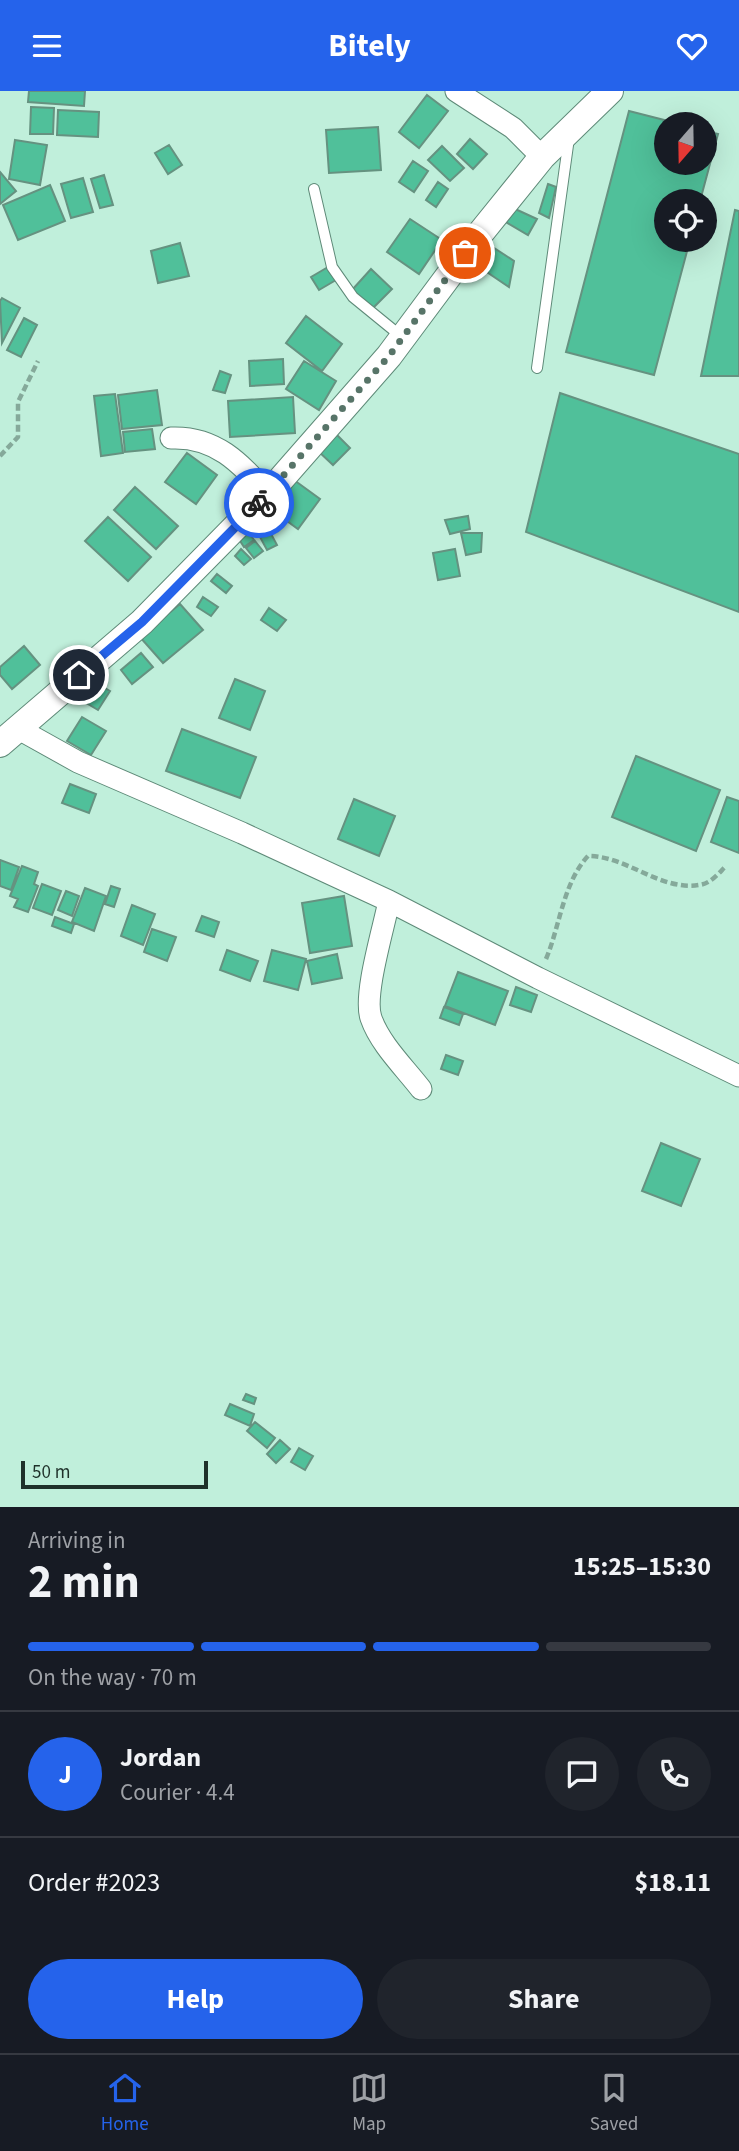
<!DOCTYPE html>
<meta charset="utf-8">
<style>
:root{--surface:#171b24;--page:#20242c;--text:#f1f3f6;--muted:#9ea1a6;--line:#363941;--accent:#2563eb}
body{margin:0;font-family:"Source Sans 3",sans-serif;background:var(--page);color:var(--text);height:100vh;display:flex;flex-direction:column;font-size:26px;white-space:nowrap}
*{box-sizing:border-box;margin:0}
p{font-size:23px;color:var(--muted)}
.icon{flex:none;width:38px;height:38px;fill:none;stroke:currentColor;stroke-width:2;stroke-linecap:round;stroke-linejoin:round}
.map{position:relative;height:1416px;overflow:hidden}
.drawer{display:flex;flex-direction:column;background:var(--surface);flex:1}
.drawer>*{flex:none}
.needle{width:46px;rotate:200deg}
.controls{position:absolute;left:654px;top:21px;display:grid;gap:14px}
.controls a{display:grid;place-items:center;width:63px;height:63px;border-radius:50%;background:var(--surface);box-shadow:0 7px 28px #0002;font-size:35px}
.scale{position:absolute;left:21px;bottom:18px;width:187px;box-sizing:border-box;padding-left:7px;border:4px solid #1f312a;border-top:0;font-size:19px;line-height:24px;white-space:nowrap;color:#1f312a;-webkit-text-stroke:5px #c0efdb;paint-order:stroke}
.pin{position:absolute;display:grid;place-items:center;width:60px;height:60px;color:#fff;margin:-30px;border:4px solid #fff;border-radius:50%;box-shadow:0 2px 7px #0007}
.courier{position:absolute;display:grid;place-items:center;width:70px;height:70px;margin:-35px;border:5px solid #2563eb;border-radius:50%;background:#fff;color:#222;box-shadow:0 2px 9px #0007}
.head em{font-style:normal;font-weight:700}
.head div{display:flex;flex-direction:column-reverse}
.head{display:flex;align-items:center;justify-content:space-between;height:119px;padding:0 28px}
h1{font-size:46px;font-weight:700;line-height:52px}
.bar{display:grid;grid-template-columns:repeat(4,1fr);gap:10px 7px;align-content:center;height:84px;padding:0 28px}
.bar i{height:9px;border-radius:5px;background:var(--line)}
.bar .current{background:var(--accent)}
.bar p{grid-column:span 4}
.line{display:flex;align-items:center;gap:18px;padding:0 28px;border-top:2px solid var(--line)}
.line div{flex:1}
.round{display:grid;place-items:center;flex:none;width:74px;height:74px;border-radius:37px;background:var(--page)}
.cta{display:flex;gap:14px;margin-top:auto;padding:14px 28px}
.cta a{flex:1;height:80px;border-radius:42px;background:var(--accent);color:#fff;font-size:28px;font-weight:700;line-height:80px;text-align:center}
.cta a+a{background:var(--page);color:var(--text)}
header{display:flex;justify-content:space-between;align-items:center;height:91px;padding:0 28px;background:var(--accent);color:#fff;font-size:32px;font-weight:700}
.tab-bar{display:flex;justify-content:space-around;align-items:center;height:98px;border-top:2px solid var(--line);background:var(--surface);font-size:19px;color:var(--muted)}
.tab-bar a{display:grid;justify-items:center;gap:4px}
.tab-bar .current{color:var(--accent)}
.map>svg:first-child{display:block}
.building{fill:#50c09a;stroke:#659280;stroke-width:2}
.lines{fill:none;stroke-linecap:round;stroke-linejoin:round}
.service-casing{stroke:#5e8a78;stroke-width:12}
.minor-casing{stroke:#5e8a78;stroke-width:23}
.tertiary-casing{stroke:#5e8a78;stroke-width:28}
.path{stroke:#85a99a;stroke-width:4.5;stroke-dasharray:7 3.5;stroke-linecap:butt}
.service{stroke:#fff;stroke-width:10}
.minor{stroke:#fff;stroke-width:21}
.tertiary{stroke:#fff;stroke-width:26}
.done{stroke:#577468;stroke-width:7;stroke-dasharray:0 12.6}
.route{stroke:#2563eb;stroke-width:9}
</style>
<header><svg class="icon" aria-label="menu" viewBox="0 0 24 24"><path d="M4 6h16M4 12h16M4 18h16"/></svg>Bitely<svg class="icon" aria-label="heart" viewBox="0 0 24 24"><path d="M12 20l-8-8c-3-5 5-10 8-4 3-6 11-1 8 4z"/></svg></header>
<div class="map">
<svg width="739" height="1416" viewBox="0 0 739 1416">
<rect width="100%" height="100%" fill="#c0efdb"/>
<path class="building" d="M29 0H85L84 15 28 11Z
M427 4 448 20 419 57 399 41Z
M31 16 54 17 53 43H30Z
M58 19 99 21 98 46 57 44Z
M629 20 680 33H667V72H705V40L718 43 700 110H667V149H690L654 284 566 261Z
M378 36 381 79 329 82 326 39Z
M470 48 487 63 473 78 457 63Z
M15 49 47 54 40 94 9 88Z
M169 54 182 74 168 83 155 62Z
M442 55 464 77 450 90 428 69Z
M413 70 428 80 414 101 399 91Z
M0 81 16 100 0 113Z
M104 84 113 114 100 117 91 88Z
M83 87 93 121 71 127 61 93Z
M438 91 448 98 436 116 426 109Z
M548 93 556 96 549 127 539 122Z
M50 94 65 130 18 149 3 114Z
M513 117 537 128 528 144 504 130Z
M735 119 739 120V285H701Z
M410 128 442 149 419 183 387 161Z
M485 151 514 170 509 196 472 171Z
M180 152 189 185 158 192 151 160Z
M328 176 336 189 319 199 311 186Z
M371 178 392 198 372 218 352 199Z
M2 207 20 217 2 252 0 210Z
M306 225 342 253 322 280 286 252Z
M24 227 37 234 21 266 7 259Z
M283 268 284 293 250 295 249 270Z
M304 270 336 290 319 319 286 298Z
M220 280 231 284 225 302 213 299Z
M157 299 162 334 122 338 118 304Z
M560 302 739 363V521L526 441Z
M115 303 123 362 101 365 94 305Z
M293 306 295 342 230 346 228 310Z
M152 338 155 358 125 361 123 341Z
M334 341 350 357 333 374 317 359Z
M187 362 217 384 196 413 165 391Z
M294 389 320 408 298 438 272 419Z
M135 396 178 435 156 458 114 419Z
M468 425 470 438 450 443 445 429Z
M108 426 151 466 128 490 85 450Z
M247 439 254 449 244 456 237 445Z
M270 441 277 454 267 459 260 446Z
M461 442H482L481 461 466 464Z
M255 450 263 460 254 467 246 457Z
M241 458 251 468 244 474 235 465Z
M455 458 460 485 438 489 433 462Z
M217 483 232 495 226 502 211 490Z
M203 506 218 516 211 525 197 516Z
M180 513 203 539 163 572 140 546Z
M269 517 286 529 277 540 261 529Z
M24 555 40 574 12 598 0 584V576Z
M141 562 153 576 132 593 121 579Z
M88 587 110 600 98 619 76 606Z
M235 588 265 600 250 639 219 627Z
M82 626 106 640 91 664 67 650Z
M182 638 256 666 240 707 166 680Z
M636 665 720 699 696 760 612 726Z
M70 693 96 703 89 722 62 712Z
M727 706 739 710V762L711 751Z
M354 708 395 725 379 765 338 748Z
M0 769 19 776 11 799 0 795Z
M22 775 38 781 34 793 38 795 28 821 14 816 18 808 10 805Z
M42 793 61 800 52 824 33 817Z
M111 795 120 798 114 816 105 813Z
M85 797 106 805 94 840 72 831Z
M66 800 79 805 72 825 58 819Z
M344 805 352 855 310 862 302 812Z
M132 814 155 823 143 854 121 845Z
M202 825 219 831 214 846 196 840Z
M55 826 74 833 71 842 52 835Z
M152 838 176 846 167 870 144 861Z
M227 859 258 870 250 890 220 879Z
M272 859 306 868 298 899 264 890Z
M337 863 342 887 312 893 307 870Z
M458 881 508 900 495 934 445 915Z
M516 896 537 904 531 921 510 914Z
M444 916 463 923 459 934 440 927Z
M446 964 463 970 458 984 441 978Z
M661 1052 700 1068 681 1115 642 1100Z
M246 1303 256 1307 254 1313 243 1309Z
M230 1313 254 1323 250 1335 225 1324Z
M255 1331 275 1347 267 1357 247 1340Z
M280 1349 290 1358 276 1372 267 1363Z
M299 1357 313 1365 305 1379 291 1371Z"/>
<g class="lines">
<g class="service-casing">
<path id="service" d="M314 98 332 176 353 206 402 246
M537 277 569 47"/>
</g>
<g class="minor-casing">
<path id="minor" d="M456 0 513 37 542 66
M171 347C216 345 240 372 268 403
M17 637 78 671 242 742 389 810 538 887 739 985
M389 810C384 836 363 904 371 927 380 953 404 976 421 998"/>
</g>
<g class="tertiary-casing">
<path id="tertiary" d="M0 653 142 531 268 403 389 265 479 144 542 66 610 0"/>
</g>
<path class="path" d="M0 365 18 346V311L38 270
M546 868C560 835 563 792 588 765 627 765 660 800 699 794 710 793 718 783 725 776"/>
<use href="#service" class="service"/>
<use href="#minor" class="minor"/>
<use href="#tertiary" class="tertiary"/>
</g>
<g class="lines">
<path class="done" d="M259 412 389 265 465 162"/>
<path class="route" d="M79 584 142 531 259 412"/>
</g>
</svg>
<div class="controls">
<a><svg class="needle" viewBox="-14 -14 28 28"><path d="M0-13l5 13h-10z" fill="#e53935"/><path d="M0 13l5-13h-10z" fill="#9ea1a6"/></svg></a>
<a><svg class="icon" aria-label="locate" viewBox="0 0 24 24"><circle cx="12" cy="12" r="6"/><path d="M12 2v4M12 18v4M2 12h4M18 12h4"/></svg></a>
</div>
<div class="scale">50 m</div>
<div class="pin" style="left:465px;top:162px;background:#ea580c"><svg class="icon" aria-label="bag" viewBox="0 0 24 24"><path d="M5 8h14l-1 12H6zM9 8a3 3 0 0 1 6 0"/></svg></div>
<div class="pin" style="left:79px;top:584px;background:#1f2937"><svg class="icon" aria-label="home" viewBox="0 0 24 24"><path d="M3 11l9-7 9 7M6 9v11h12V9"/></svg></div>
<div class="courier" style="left:259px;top:412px"><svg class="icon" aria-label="bike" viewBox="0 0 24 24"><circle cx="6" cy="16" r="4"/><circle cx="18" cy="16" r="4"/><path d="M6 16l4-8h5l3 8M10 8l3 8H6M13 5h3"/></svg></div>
</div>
<section class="drawer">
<div class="head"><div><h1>2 min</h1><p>Arriving in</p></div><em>15:25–15:30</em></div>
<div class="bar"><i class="current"></i><i class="current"></i><i class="current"></i><i></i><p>On the way · 70 m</p></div>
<div class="line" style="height:126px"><b class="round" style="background:var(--accent);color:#fff">J</b><div><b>Jordan</b><p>Courier · 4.4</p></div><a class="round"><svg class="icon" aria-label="chat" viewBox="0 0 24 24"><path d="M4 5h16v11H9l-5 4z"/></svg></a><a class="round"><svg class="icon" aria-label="phone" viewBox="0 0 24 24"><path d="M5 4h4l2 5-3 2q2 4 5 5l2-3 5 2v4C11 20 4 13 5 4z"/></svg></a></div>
<div class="line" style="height:91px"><div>Order #2023</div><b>$18.11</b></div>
<div class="cta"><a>Help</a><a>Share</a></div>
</section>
<nav class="tab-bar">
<a class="current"><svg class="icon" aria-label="home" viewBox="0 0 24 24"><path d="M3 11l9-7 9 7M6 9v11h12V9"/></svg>Home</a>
<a><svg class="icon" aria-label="map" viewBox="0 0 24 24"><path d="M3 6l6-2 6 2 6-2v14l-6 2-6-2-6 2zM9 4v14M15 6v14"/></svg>Map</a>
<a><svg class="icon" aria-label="saved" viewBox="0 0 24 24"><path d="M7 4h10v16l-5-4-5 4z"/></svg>Saved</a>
</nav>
